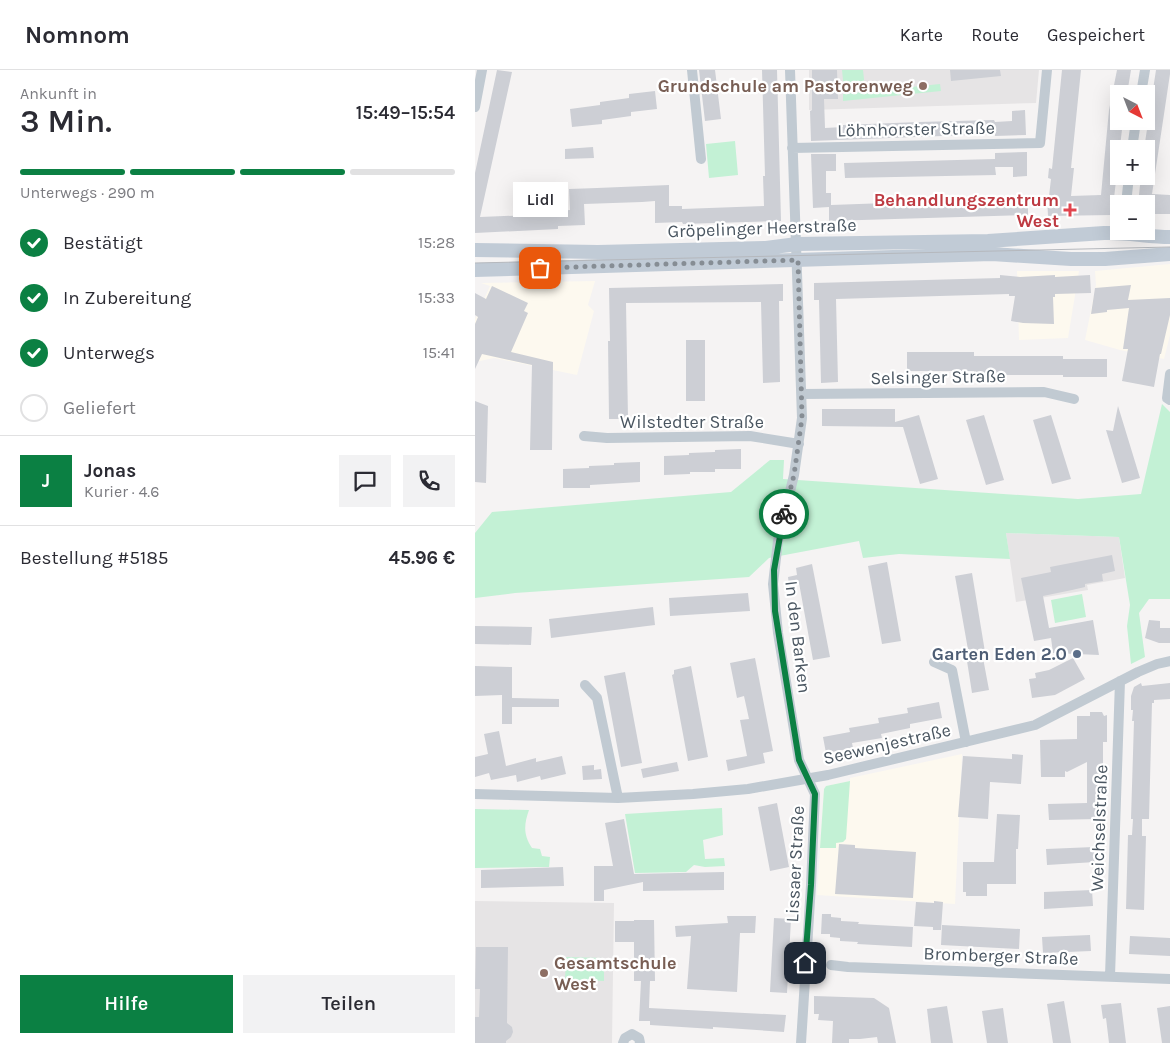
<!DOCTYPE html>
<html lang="de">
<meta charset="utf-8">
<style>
:root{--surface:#fff;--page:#f2f2f3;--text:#2b2b33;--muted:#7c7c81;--line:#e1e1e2;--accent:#0b8043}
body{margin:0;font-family:Karla,sans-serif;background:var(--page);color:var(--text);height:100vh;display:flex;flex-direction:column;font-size:19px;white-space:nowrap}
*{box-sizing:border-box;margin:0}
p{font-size:16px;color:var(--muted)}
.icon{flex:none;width:28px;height:28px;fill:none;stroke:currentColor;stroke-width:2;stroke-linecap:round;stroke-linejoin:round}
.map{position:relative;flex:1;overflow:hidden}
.details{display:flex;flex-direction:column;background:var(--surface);width:475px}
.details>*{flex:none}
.needle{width:32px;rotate:138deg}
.tools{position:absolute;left:635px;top:15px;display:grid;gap:10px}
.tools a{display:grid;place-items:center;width:45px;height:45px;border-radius:0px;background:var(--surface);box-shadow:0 5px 20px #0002;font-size:25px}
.pin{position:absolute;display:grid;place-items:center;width:42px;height:42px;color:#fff;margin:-21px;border-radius:10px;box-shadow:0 2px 8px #0006}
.courier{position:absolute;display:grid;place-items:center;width:50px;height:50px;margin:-25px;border:4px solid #0b8043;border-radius:50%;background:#fff;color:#222;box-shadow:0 1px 6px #0007}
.bubble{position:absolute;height:35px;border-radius:0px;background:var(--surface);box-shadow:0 5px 20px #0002;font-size:16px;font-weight:600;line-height:35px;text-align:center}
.head em{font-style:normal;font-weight:600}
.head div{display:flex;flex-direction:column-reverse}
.head{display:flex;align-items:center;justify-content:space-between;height:85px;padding:0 20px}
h1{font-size:32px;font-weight:600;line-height:38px}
.bar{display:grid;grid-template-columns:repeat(4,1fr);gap:8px 5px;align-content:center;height:60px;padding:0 20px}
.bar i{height:6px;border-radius:4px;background:var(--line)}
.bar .on{background:var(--accent)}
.bar p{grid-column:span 4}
.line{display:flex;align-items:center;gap:12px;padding:0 20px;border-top:1px solid var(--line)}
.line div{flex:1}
.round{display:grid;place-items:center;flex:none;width:52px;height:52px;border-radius:0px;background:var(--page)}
ol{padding:0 20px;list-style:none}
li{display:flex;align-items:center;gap:15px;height:55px}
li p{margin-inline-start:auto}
li .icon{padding:5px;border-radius:50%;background:var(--accent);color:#fff;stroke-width:4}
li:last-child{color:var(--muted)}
li i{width:28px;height:28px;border:2px solid var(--line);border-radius:50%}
.cta{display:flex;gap:10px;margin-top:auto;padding:10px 20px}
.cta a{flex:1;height:58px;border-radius:0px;background:var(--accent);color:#fff;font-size:20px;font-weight:600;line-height:58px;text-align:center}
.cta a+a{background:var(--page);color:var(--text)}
header{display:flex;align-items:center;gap:30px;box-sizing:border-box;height:70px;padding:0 25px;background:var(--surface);border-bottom:1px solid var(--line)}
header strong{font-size:24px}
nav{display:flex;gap:28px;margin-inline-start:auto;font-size:18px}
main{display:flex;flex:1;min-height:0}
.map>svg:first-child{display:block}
.commercial{fill:#fdf9ef}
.education{fill:#e6e4e5}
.green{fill:#c3f1d5}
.building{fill:#cdcfd5}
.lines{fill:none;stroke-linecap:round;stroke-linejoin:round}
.street{stroke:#c1cad2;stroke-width:10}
.secondary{stroke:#c1cbd6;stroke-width:14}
.tram{stroke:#b5b8bd;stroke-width:1}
.done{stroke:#868d94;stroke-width:5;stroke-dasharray:0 9}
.route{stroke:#0b8043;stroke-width:6}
.education-dot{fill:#8d6e63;stroke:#fff;stroke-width:2}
.health-dot{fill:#e0444e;stroke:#fff;stroke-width:2}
.service-dot{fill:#5c6f8a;stroke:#fff;stroke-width:2}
.labels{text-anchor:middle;stroke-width:4.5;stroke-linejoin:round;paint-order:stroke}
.education-label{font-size:18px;font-weight:bold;fill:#785e54;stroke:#fff;text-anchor:end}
.street-label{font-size:18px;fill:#4a5661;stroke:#fff}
.health-label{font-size:18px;font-weight:bold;fill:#be3a42;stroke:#fff;text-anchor:end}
.service-label{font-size:18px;font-weight:bold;fill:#4e5e75;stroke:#fff;text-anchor:end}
</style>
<header>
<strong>Nomnom</strong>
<nav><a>Karte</a><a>Route</a><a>Gespeichert</a></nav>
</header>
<main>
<section class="details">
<div class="head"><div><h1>3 Min.</h1><p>Ankunft in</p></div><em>15:49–15:54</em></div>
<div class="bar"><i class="on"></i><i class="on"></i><i class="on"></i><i></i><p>Unterwegs · 290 m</p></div>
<ol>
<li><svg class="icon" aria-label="check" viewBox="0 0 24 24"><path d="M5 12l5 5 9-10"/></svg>Bestätigt<p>15:28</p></li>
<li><svg class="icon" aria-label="check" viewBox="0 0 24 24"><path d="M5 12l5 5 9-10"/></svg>In Zubereitung<p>15:33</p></li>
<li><svg class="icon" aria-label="check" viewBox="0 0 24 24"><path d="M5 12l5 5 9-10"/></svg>Unterwegs<p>15:41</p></li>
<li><i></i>Geliefert</li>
</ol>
<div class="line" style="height:90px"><b class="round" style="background:var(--accent);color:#fff">J</b><div><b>Jonas</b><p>Kurier · 4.6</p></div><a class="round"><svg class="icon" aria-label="chat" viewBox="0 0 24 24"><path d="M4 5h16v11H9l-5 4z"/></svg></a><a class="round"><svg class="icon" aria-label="phone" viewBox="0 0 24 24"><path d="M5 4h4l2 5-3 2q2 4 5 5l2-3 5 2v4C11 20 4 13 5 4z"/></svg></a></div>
<div class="line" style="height:65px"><div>Bestellung #5185</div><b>45.96 €</b></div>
<div class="cta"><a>Hilfe</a><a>Teilen</a></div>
</section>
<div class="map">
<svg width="695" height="973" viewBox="0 0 695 973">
<rect width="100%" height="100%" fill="#f5f3f3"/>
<path class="commercial" d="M695 194V265L689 289 645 280 610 270 621 215 620 201Z
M542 201H604L593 268 544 270Z
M120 211 113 235 119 241 102 305 19 288 0 292V249L15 216 6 213Z
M487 684 480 834 342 825 349 719 351 716 375 711V708Z"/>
<path class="education" d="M334 0H564L561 33 334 40Z
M531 463 644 467 650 508 612 515 613 520 541 532Z
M0 831 139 833 137 973H0Z"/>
<path class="green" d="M367 0H388L390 18 369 20Z
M465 14 466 21 368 31V24Z
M260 71 263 105 234 108 231 74Z
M687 334 695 342V529H674L664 543 670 587 656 594 652 556 655 535 644 467 531 463 535 489 424 484 388 488 384 471 294 488 274 507 40 523 0 528V463L17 442 256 422 295 390H309L308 409 603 429 666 424Z
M607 524 611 547 580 553 576 530Z
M375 711 371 769 368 772 361 773V778H345L349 719 351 716Z
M247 738 248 765 228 770 230 789 249 788 250 796 230 797 219 795 211 802 160 803 150 744Z
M0 739 54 740C49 754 48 765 57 778L65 779 67 786 75 787 74 797 0 798Z
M91 887 129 888V911L90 910Z"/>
<path class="building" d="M22 0 37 2 5 147 83 144 82 141 95 140 94 119 122 118 194 115V136H207V139L289 136 288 106H290L287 0H302L306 151 208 154 207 152 180 153V131L167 132 109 134 110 155 83 156V159L0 163V103Z
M224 0H240L246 49 230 51Z
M337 0H362L363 29H349L350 58 368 57V55L444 52 519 50 520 52 537 51V41L550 40 551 65 520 66V64L336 71 335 41 337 40Z
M475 0H525L526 6 476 11Z
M587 0H606L596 98H599L596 126 626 125 634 40 642 0H656L652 24H644V51H648L637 145 573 146 572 126H574L576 109 573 108 574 98 577 99Z
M681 0H695V4L677 124 695 125V144H671V134H663L666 106H671V79H669Z
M180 21 182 39 156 42V46L127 50V54L97 57 95 39 125 35V32L154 28V24Z
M118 77 119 88 90 89V79Z
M552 82V106L538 107V97H520L521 105 370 108 369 93 520 89V83Z
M336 84H361V101H351V123H356V135L553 128V145L354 151V137L338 138Z
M525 205 545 207 580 205V207L615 205 616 223 580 224V227H578L579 254 548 253 536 251 540 226H534V224L361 229 363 312 346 313 344 230H339V213L525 208Z
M308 214V231H304L305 312 288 313 286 232 151 233 153 349H134L133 271H135L134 218Z
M656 215 653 230 695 228V245L686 284H685L679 317 647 311 653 279H648L654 238 632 240V242L616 244 620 218Z
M17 216 53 233 49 241 53 243 36 282 78 292 77 380H55L57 295 7 284 0 299V254L3 247 0 245V223L11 229Z
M211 270H230V331H211Z
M432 282H499V286H588V289H632V307H588V305H499V301H432Z
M0 331 13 336 11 413 0 412Z
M643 336 665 408 647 413 631 360 638 361Z
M347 339H420V352L444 345 463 409 445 414 428 357 347 356Z
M509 345 529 410 511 415 491 350Z
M576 345 596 409 577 414 558 350Z
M266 379V399H240V402H215V404L189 405V386L214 385V383L240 382V380Z
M165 392V412L115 415V418H88V399L114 398V396L139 395V393Z
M637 485 640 501 627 504 628 511 610 514V517L597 520 568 526 574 558 618 550 624 585 578 583 576 568 559 571 546 508 576 502 575 497Z
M412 492 426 571 407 574 393 496Z
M337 494 355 587 338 590 324 513 314 515 313 507 322 505 321 498Z
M497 503 511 588H508L514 620 497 623 492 591H495L480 506Z
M273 523 275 541 195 546 194 528Z
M178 537 180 555 76 568 74 549Z
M674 550 685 551V558H695V573H684L670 568Z
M0 556 57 557 56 575 0 574Z
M280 588 298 681 288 683 290 693 253 701 251 690 272 686 265 650 274 649 269 626 262 628 255 593Z
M598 588 610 609 580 625 557 628 554 609 561 608 560 603 574 600Z
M0 596 37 597V628L84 629V637H37V654H27V625L0 626Z
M216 596 233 687 213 691 197 605 199 604V600Z
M150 602 167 693 146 697 129 606Z
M666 613 667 616 695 613V629L679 630V633H677L674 749H667V766H671L669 840 651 839 653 765H657L658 749H656L659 651H657L658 640H656V626L659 617Z
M464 632 467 648 435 654V658L406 664 407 668 377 673 378 678 351 683 348 667 375 662 374 658 404 653 403 648 433 643 432 638Z
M615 642H627L629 646 632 645V672H628V718H622V749L574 750 573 734 612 733V692L592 702 590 701V707H566L565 670 602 669V646H615Z
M24 661 31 696 61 688V692L87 686 91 704 66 710 65 706 42 712 41 705 16 710 14 703 0 707V687L13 684 9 664Z
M537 684 548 685 546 714 515 712 513 749 483 747 488 686 537 689Z
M202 692 204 701 168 708 166 699Z
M119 695V700L126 699 127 709 108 710 107 696Z
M302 733 314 797 295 801 283 737Z
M522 744 545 745 543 779H541V814H512V826H491V822H488V792H519Z
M149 749 159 804 249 802V820L168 821V812L129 820V831H119V796H138L130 753Z
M364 774 380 775V778L441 782 438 828 360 824Z
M619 777 620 792 572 795 571 779Z
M88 797 89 816 6 818V800Z
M617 820 618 836 569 839V822Z
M459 831 468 832 466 860H458V857L439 856 441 832 459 833Z
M347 844H356V847L366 848V851L384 852 383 854 438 857 437 877 382 874 383 872 365 871V868L355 867V864H346Z
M252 846H281L280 863H265L262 922 212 919 216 866 201 867 200 856 253 853Z
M299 848 316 849 312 923 295 922Z
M159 850H179L180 911H175L174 938 311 945 309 962 238 957V959L175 955V951H164L166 911H159V872H140V851H159Z
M467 855 545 859 544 879 466 875Z
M615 865 616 881 568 883 567 867Z
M655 866 695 868V886L654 884Z
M1 877H33L32 953 37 957 38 962 36 967 31 971V973H0V947H4L5 919H0Z
M339 926 399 928 414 938 421 973H403L402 967 385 969H374V973H357L358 951 343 950 344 944H339Z
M589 931 596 973H578L572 934Z
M646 933 651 973H634L631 948 628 949 626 935Z
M472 936 478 973H456L452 939Z
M695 936V973H687L682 938Z
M528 938 533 973H512L507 941Z"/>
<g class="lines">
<path class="street" d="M217 0 226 89
M315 0 327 348 319 405 303 471 298 514 303 563 324 690 340 724 336 815 326 973
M666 24 670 0
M0 37 7 0
M317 78 565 73 572 0
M657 79 661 51
M651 134 654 106
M695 304 692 328 695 330
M327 324 569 322 599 329
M109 366 132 368 275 366 324 374
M459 592 477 600 491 672
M110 615 122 628 143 728
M0 724 143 728 218 724 273 719 353 705 560 655 663 602 682 594 695 591
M356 895 373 897 695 909
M635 906 645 611
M148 973 150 968 157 964 164 968 165 973"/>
<path class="secondary" d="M0 180 123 182 291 178 322 174 513 171 629 163C651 162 673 167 695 167
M0 200 517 184 596 189H630L695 184"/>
<path class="tram" d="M0 193 695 177"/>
</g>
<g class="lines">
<path class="done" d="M65 198 323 190 327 348 319 405 309 444"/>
<path class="route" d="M309 444 299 500 300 541 324 690 340 724 336 815 330 893"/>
</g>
<g class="education-dot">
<circle cx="448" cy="16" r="5"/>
<circle cx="69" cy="903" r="5"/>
</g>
<path class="health-dot" d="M592.5 132.5h5v5h5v5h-5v5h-5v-5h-5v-5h5z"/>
<circle class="service-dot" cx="602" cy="584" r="5"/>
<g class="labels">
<g class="education-label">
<text x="438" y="22">Grundschule am Pastorenweg</text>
<text x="79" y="899" text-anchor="start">Gesamtschule<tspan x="79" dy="21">West</tspan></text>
</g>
<g class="street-label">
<text transform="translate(441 59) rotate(-1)" y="6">Löhnhorster Straße</text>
<text transform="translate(287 158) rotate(-2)" y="6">Gröpelinger Heerstraße</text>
<text transform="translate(463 307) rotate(-1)" y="6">Selsinger Straße</text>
<text x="217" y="358">Wilstedter Straße</text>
<text transform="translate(323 567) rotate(83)" y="6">In den Barken</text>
<text transform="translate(412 674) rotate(-13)" y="6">Seewenjestraße</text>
<text transform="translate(624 758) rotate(-88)" y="6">Weichselstraße</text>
<text transform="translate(320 794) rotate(-87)" y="6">Lissaer Straße</text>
<text transform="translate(526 886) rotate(2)" y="6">Bromberger Straße</text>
</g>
<g class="health-label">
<text x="584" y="136">Behandlungszentrum<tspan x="584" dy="21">West</tspan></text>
</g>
<g class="service-label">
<text x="592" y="590">Garten Eden 2.0</text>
</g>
</g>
</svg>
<div class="tools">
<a><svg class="needle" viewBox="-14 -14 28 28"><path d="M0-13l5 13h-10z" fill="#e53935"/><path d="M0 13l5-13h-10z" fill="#7c7c81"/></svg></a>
<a>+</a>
<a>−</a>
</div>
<div class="pin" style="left:65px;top:198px;background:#ea580c"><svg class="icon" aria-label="bag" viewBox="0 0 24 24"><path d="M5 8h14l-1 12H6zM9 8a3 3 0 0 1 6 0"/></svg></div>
<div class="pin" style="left:330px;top:893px;background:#1f2937"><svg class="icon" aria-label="home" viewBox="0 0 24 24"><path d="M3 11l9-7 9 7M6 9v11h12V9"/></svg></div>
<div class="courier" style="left:309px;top:444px"><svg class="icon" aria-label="bike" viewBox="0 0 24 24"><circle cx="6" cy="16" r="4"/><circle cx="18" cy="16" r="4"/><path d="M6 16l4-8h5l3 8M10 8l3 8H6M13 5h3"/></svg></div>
<div class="bubble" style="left:38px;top:112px;width:55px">Lidl</div>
</div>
</main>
